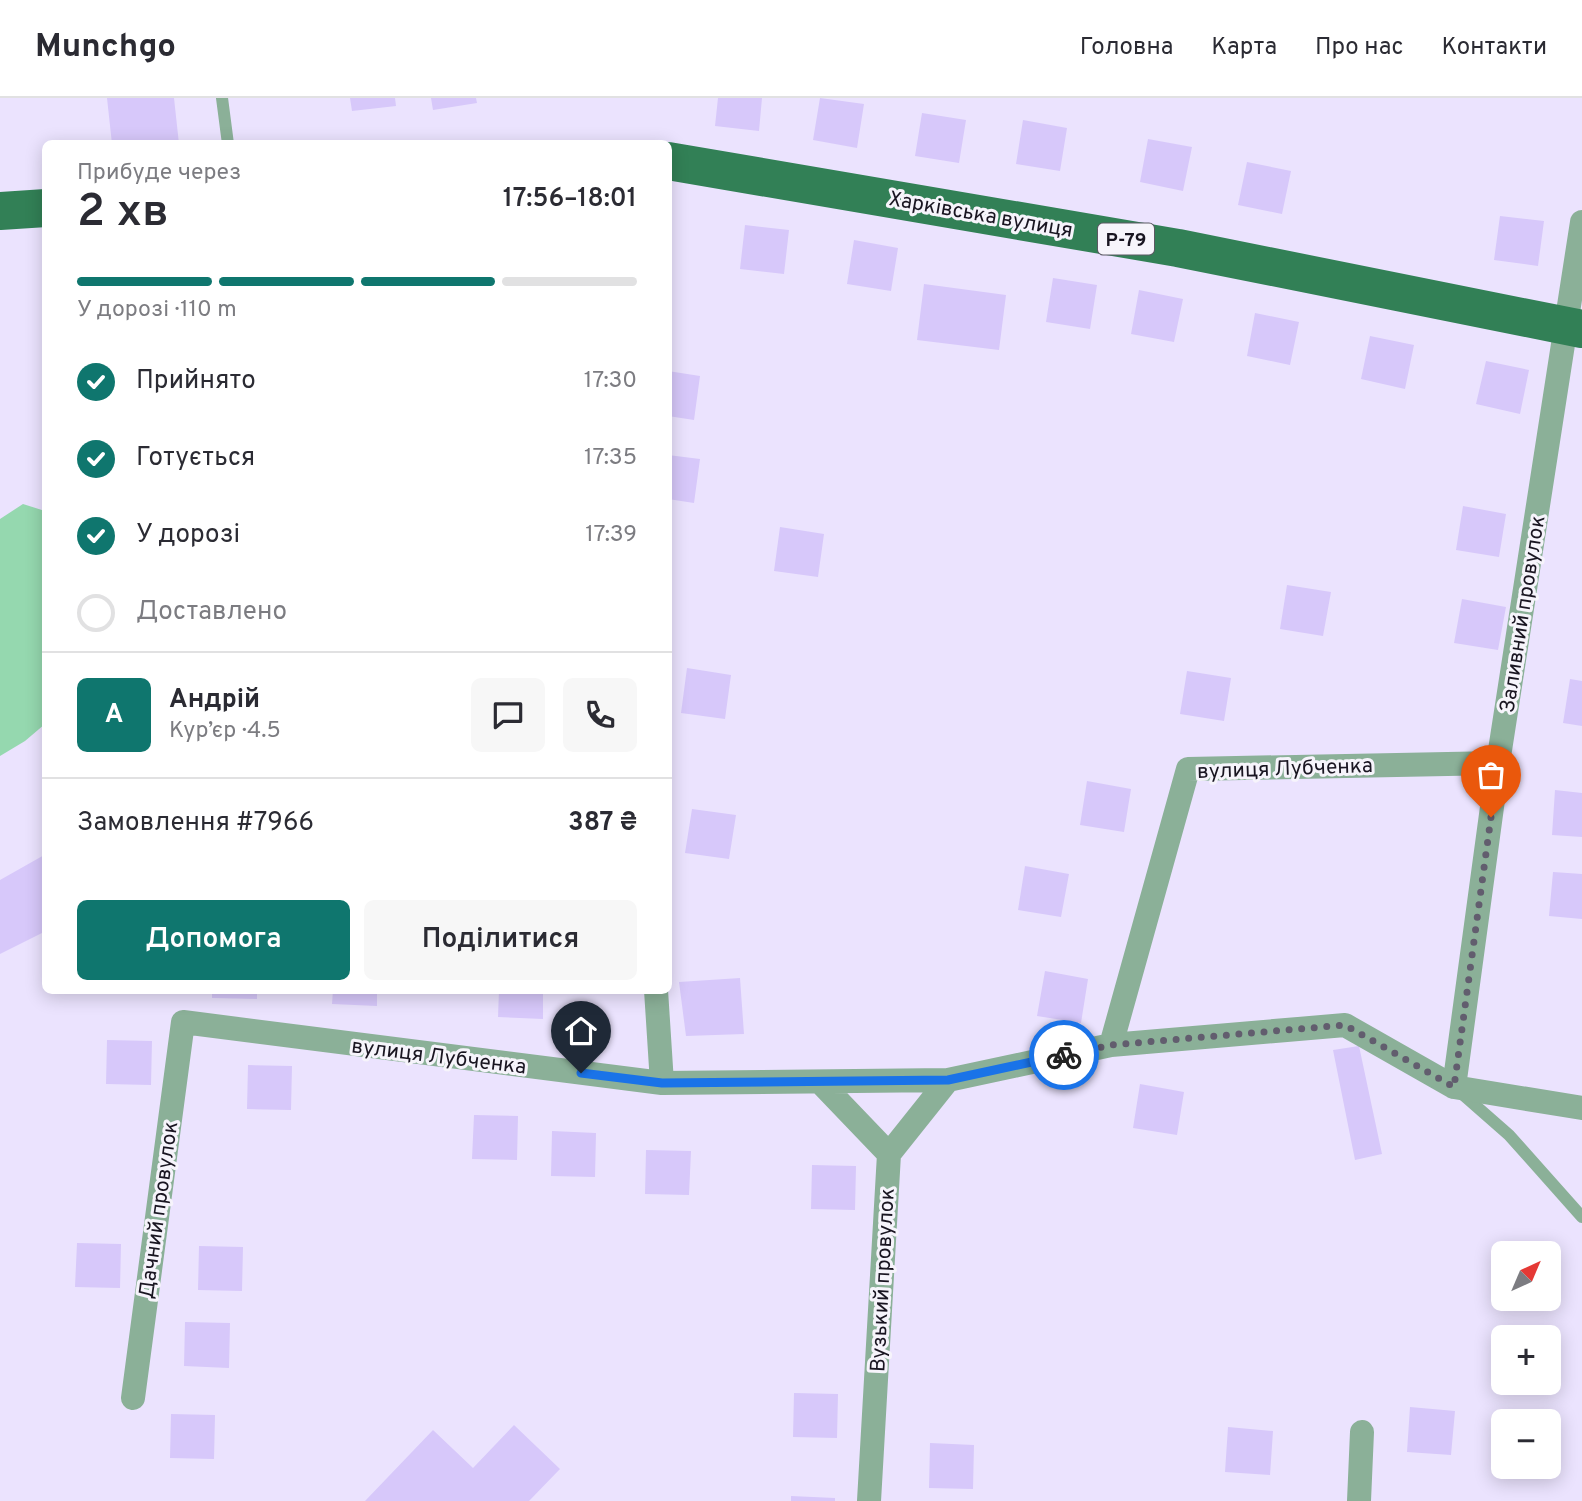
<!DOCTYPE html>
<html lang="uk">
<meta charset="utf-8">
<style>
:root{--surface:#fff;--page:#f7f7f7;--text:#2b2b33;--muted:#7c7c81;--line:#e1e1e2;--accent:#0f766e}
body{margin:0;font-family:Overpass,sans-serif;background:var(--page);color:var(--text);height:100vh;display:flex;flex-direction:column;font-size:26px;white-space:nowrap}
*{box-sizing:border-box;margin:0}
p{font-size:23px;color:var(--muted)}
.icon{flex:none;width:38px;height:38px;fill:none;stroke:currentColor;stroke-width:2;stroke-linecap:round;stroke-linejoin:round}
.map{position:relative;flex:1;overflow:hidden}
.drawer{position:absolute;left:42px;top:42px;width:630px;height:854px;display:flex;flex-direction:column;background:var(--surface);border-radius:10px;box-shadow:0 4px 18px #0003}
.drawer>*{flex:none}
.needle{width:46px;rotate:44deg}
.controls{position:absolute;left:1491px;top:1143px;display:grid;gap:14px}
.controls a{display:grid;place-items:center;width:70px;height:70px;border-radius:10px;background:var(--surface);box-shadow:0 4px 18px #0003;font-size:35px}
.pin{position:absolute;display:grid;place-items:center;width:60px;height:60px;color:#fff;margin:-72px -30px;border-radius:50% 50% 50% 0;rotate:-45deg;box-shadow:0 0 7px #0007}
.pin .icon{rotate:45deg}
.courier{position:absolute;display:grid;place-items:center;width:70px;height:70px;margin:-35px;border:5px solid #1a73e8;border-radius:50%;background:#fff;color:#222;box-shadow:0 2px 9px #0007}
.overview em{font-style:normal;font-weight:600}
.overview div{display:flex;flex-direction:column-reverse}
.overview{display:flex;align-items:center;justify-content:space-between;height:119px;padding:0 35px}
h1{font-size:46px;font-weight:600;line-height:52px}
.bar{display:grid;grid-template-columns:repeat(4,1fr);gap:10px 7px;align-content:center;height:84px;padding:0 35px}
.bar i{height:9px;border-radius:5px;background:var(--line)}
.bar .selected{background:var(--accent)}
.bar p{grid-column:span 4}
.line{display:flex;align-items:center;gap:18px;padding:0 35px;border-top:2px solid var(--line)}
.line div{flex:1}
.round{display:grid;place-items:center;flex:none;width:74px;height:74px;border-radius:10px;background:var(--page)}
ol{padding:0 35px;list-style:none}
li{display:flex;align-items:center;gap:21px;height:77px}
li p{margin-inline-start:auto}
li .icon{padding:7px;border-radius:50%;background:var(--accent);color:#fff;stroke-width:4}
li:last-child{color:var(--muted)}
li i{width:38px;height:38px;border:4px solid var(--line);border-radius:50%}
.cta{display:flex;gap:14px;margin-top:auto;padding:14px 35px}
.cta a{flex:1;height:80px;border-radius:10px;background:var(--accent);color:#fff;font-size:28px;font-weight:600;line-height:80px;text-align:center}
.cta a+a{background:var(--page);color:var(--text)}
header{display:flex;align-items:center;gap:42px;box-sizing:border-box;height:98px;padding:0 35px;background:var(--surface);border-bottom:2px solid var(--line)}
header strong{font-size:33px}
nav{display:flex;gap:38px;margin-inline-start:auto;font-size:24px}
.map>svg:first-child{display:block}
.green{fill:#95d8af}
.building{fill:#d7c8fa}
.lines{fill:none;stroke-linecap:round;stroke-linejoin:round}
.service{stroke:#8bb098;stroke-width:12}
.minor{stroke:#8bb098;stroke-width:24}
.primary{stroke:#328056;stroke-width:38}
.done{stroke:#625d6e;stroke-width:7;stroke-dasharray:0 12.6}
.route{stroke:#1a73e8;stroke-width:9}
.labels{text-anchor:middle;stroke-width:6;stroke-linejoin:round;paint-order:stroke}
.shield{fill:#f6f4fb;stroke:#5b5862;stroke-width:2}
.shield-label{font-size:19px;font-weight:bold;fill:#191521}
.street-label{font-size:21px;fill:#191521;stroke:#f6f4fb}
</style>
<header>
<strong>Munchgo</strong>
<nav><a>Головна</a><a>Карта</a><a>Про нас</a><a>Контакти</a></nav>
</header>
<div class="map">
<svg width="1582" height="1403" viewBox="0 0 1582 1403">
<rect width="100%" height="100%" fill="#ebe3fe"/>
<path class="green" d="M23 406 45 413V626L25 643 0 658V421Z"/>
<path class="building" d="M107 0H174L179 46H112Z
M350 0H395L396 8 352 13Z
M431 0H476L477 5 433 12Z
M718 0H762L759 33 715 28Z
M820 0 864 6 857 50 813 42Z
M922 15 966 22 959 65 915 58Z
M1023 22 1067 30 1060 73 1016 66Z
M1148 41 1192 49 1183 93 1140 84Z
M1247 64 1291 73 1282 116 1238 107Z
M1500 118 1544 123 1538 168 1494 162Z
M745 127 789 132 784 176 740 171Z
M854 142 898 150 891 193 847 186Z
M1053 180 1097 187 1090 231 1046 224Z
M924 186 1006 197 999 252 917 242Z
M1139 192 1183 201 1174 244 1131 236Z
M1255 215 1299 224 1290 267 1247 258Z
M1370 238 1414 247 1405 291 1361 281Z
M1486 263 1529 272 1520 316 1476 306Z
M668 273 700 278 694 322 668 318Z
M668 357 700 361 694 405 668 401Z
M1463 408 1506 416 1499 459 1456 452Z
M780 429 824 436 818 479 774 473Z
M1287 487 1331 494 1323 538 1280 531Z
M1462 501 1506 509 1498 552 1454 545Z
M687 570 731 577 725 621 681 615Z
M1187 573 1231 580 1224 623 1180 616Z
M1570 581 1582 583V628L1563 625Z
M1087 683 1131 691 1124 734 1080 727Z
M1555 692 1582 695V739L1552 737Z
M692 711 736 717 729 761 685 755Z
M46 756V833L0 856V782Z
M1025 768 1069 776 1061 819 1018 812Z
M1553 774 1582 776V821L1549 818Z
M1045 873 1088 881 1081 925 1037 918Z
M740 880 744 936 686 938 679 884Z
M212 892H257V901L212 900Z
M333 892H377V908L332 906Z
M499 892H543V921L498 919Z
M107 942 152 943 151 987 106 986Z
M1359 948 1382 1056 1355 1062 1333 952Z
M248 967 292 968 291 1012 247 1011Z
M1140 986 1184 994 1177 1037 1133 1030Z
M474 1017 518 1018 517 1062 472 1061Z
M552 1033 596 1035 595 1079 551 1078Z
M646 1052 691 1053 689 1097 645 1096Z
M812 1067 856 1068 855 1112 811 1111Z
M77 1145 121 1146 120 1190 75 1189Z
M199 1148 243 1149 242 1193 198 1192Z
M185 1224 230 1225 229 1270 184 1268Z
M794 1295 838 1296 837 1340 793 1339Z
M1410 1309 1455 1313 1451 1357 1407 1354Z
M171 1316 215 1317 214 1361 170 1360Z
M514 1327 560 1371 529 1403H365L433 1332 473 1370Z
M1228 1329 1273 1333 1270 1377 1225 1374Z
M930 1345 974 1347 973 1391 929 1390Z
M791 1398 835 1400V1403H791Z"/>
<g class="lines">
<path class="service" d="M222 0 228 46
M1460 994 1509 1037 1582 1119"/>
<path class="minor" d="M1582 124 1498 665 1454 989 1582 1010
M656 892 662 985
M1111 947 1188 671 1498 665
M820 984 889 1056
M133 1300 183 924 662 985 948 982 1111 947 1345 927 1454 989
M869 1403 889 1056 948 982
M1359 1403 1362 1334"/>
<path class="primary" d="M668 63 1178 150 1582 231
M0 113 46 110"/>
</g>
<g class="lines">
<path class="done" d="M1064 957 1111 947 1345 927 1454 989 1491 719"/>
<path class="route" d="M581 975 662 985 948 982 1064 957"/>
</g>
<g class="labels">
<rect class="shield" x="1098" y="125.5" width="56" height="31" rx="5"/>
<g class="shield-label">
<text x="1126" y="148">Р-79</text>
</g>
<g class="street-label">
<text transform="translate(981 116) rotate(10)" y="7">Харківська вулиця</text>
<text transform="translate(1522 516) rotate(-81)" y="7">Заливний провулок</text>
<text transform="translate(1285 670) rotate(-2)" y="7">вулиця Лубченка</text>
<text transform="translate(439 958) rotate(7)" y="7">вулиця Лубченка</text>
<text transform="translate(158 1112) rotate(-82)" y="7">Дачний провулок</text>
<text transform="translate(882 1182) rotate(-87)" y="7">Вузький провулок</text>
</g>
</g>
</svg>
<div class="controls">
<a><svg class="needle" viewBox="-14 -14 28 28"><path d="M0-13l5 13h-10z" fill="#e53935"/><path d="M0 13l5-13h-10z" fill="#7c7c81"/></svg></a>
<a>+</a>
<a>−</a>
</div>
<div class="pin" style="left:1491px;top:719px;background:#ea580c"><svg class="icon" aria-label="bag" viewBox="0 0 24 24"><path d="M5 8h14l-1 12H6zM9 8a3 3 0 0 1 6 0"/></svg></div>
<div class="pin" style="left:581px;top:975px;background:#1f2937"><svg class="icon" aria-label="home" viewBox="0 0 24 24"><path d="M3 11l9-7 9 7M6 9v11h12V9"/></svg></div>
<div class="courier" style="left:1064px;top:957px"><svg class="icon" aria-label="bike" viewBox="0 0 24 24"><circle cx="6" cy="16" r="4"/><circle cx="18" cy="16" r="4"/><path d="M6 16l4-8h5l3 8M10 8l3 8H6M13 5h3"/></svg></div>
<section class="drawer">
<div class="overview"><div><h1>2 хв</h1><p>Прибуде через</p></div><em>17:56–18:01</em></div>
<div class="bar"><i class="selected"></i><i class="selected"></i><i class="selected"></i><i></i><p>У дорозі · 110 m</p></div>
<ol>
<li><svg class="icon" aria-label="check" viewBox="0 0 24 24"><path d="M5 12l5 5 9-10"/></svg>Прийнято<p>17:30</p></li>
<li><svg class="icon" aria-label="check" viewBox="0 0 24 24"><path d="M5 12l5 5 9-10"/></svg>Готується<p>17:35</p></li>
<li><svg class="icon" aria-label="check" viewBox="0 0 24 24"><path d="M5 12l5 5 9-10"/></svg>У дорозі<p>17:39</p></li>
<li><i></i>Доставлено</li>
</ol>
<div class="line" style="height:126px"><b class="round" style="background:var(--accent);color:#fff">А</b><div><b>Андрій</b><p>Кур’єр · 4.5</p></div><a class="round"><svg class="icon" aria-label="chat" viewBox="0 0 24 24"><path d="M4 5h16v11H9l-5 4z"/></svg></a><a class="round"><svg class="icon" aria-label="phone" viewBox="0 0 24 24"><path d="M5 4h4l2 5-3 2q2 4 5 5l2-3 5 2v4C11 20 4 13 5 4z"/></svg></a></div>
<div class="line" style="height:91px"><div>Замовлення #7966</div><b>387 ₴</b></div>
<div class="cta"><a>Допомога</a><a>Поділитися</a></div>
</section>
</div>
